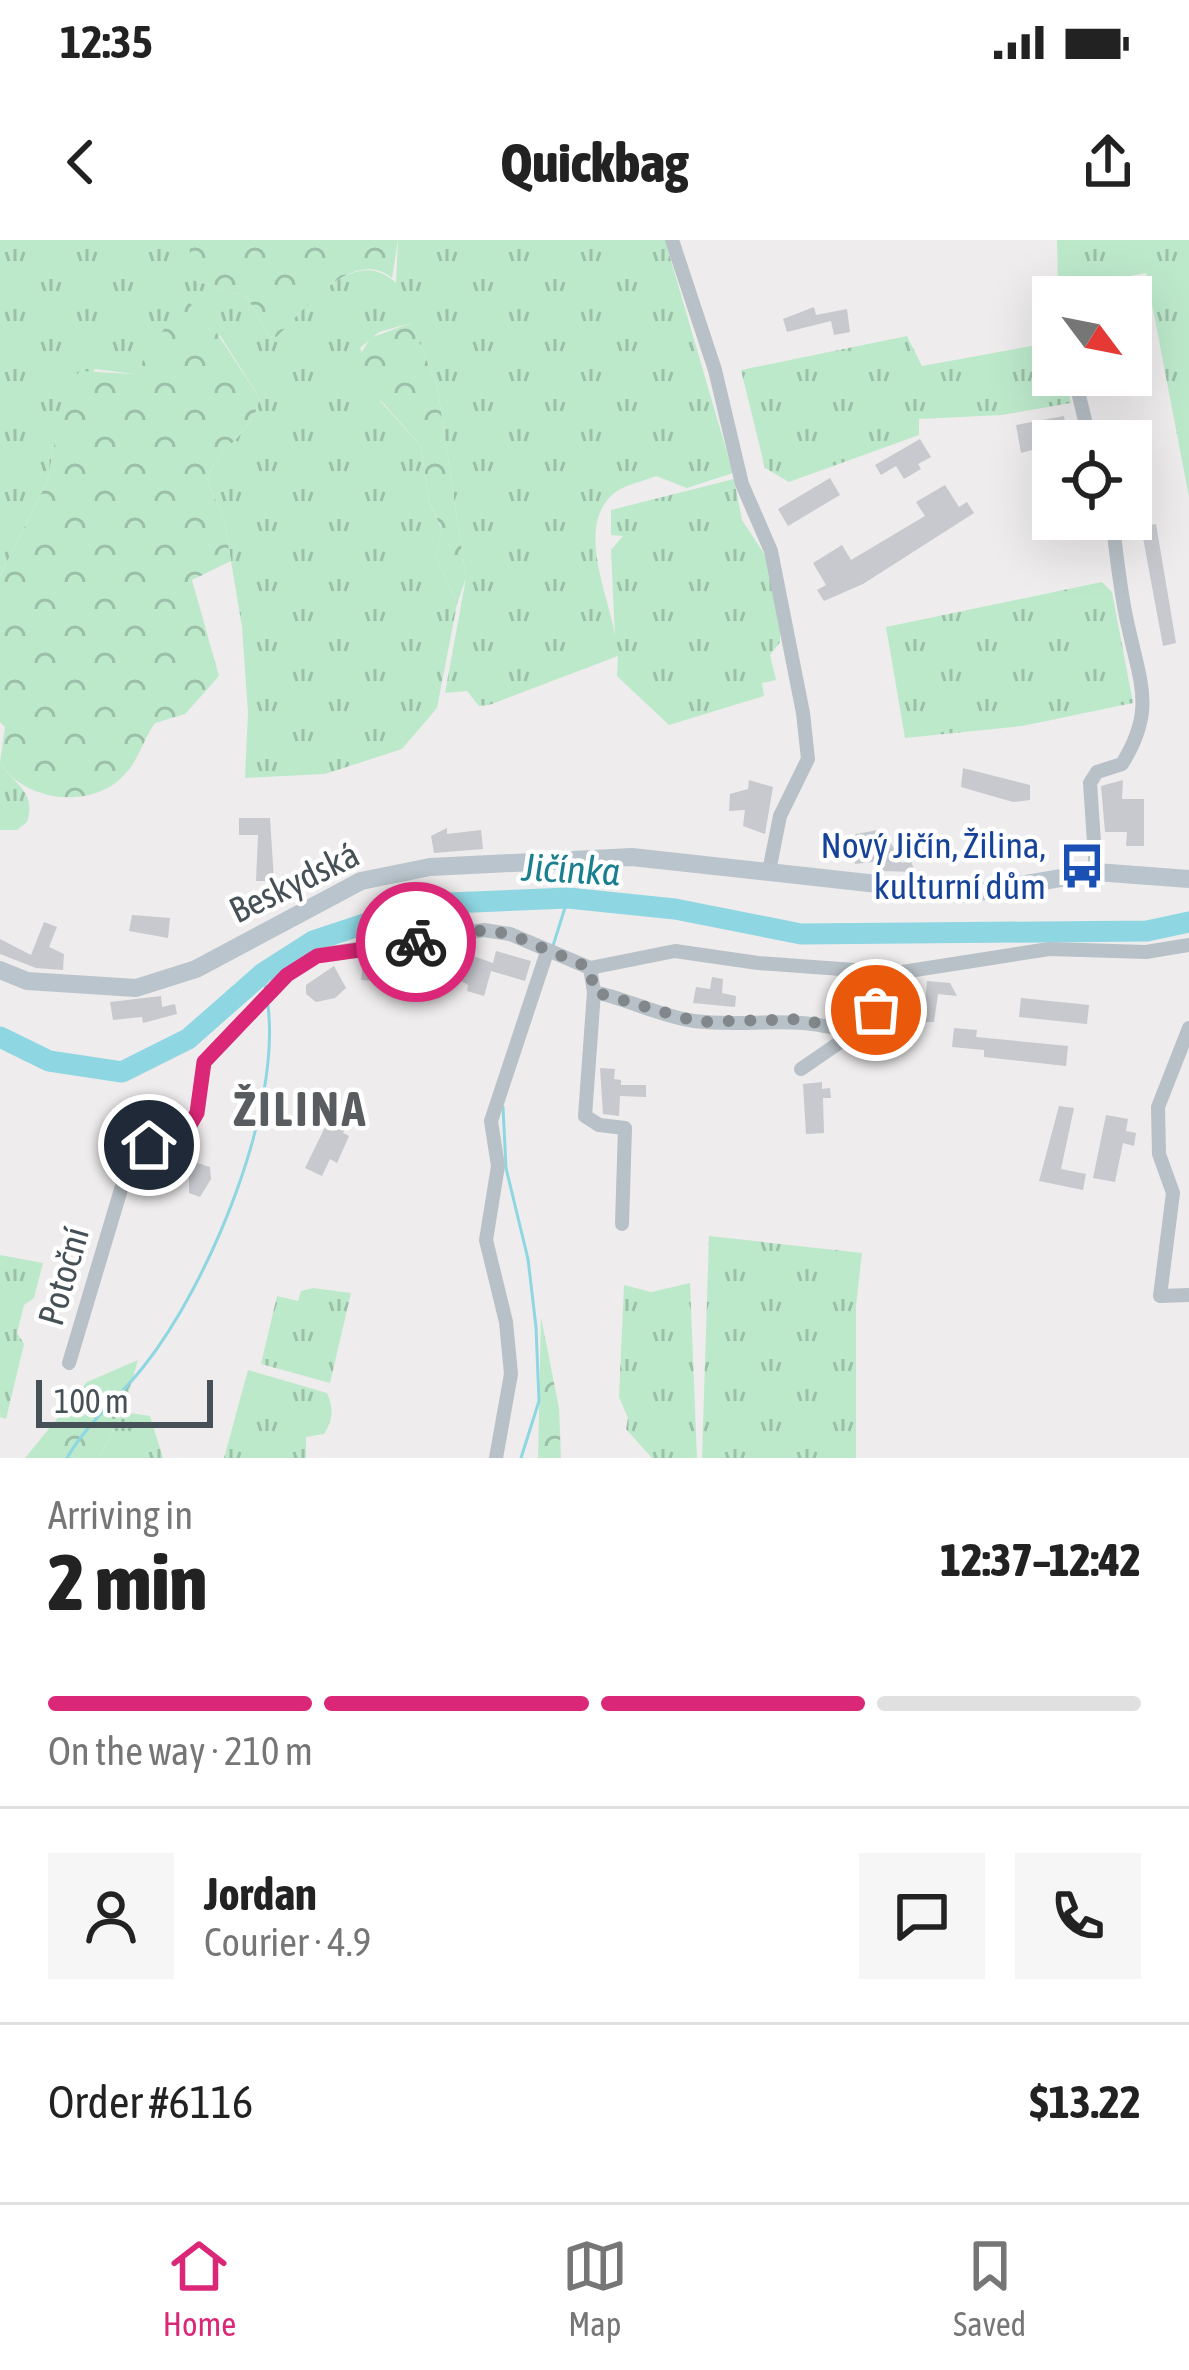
<!DOCTYPE html>
<meta charset="utf-8">
<style>
:root{--surface:#fff;--page:#f6f6f6;--text:#222;--muted:#767676;--line:#e0e0e0;--accent:#db2777}
body{margin:0;font-family:"Asap Condensed",sans-serif;background:var(--page);color:var(--text);height:100vh;display:flex;flex-direction:column;font-size:45px;white-space:nowrap}
*{box-sizing:border-box;margin:0}
p{font-size:39px;color:var(--muted)}
.icon{flex:none;width:66px;height:66px;fill:none;stroke:currentColor;stroke-width:2;stroke-linecap:round;stroke-linejoin:round}
.map{position:relative;height:1218px;overflow:hidden}
.drawer{display:flex;flex-direction:column;background:var(--surface);flex:1}
.drawer>*{flex:none}
.needle{width:78px;rotate:122deg}
.buttons{position:absolute;left:1032px;top:36px;display:grid;gap:24px}
.buttons a{display:grid;place-items:center;width:120px;height:120px;border-radius:0px;background:var(--surface);box-shadow:0 12px 48px #0002;font-size:60px}
.scale{position:absolute;left:36px;bottom:30px;width:177px;box-sizing:border-box;padding-left:12px;border:6px solid #465057;border-top:0;font-size:33px;line-height:42px;white-space:nowrap;color:#465057;-webkit-text-stroke:9px #fff;paint-order:stroke}
.pin{position:absolute;display:grid;place-items:center;width:102px;height:102px;color:#fff;margin:-51px;border:6px solid #fff;border-radius:50%;box-shadow:0 3px 12px #0007}
.courier{position:absolute;display:grid;place-items:center;width:120px;height:120px;margin:-60px;border:9px solid #db2777;border-radius:50%;background:#fff;color:#222;box-shadow:0 3px 15px #0007}
.headline em{font-style:normal;font-weight:800}
.headline div{display:flex;flex-direction:column-reverse}
.headline{display:flex;align-items:center;justify-content:space-between;height:204px;padding:0 48px}
h1{font-size:78px;font-weight:800;line-height:90px}
.bar{display:grid;grid-template-columns:repeat(4,1fr);gap:18px 12px;align-content:center;height:144px;padding:0 48px}
.bar i{height:15px;border-radius:9px;background:var(--line)}
.bar .current{background:var(--accent)}
.bar p{grid-column:span 4}
.line{display:flex;align-items:center;gap:30px;padding:0 48px;border-top:3px solid var(--line)}
.line div{flex:1}
.round{display:grid;place-items:center;flex:none;width:126px;height:126px;border-radius:0px;background:var(--page)}
.status{display:flex;justify-content:space-between;align-items:center;height:84px;padding:0 60px;background:var(--surface);direction:ltr}
.status svg{height:33px;fill:currentColor}
header{display:flex;justify-content:space-between;align-items:center;height:156px;padding:0 48px;background:var(--surface);font-size:54px;font-weight:800}
.tab-bar{display:flex;justify-content:space-around;align-items:center;height:168px;border-top:3px solid var(--line);background:var(--surface);font-size:33px;color:var(--muted)}
.tab-bar a{display:grid;justify-items:center;gap:6px}
.tab-bar .current{color:var(--accent)}
.map>svg:first-child{display:block}
.grass{fill:url(#grass-tufts)}
.forest{fill:url(#forest-crowns)}
.lines{fill:none;stroke-linecap:round;stroke-linejoin:round}
.stream{stroke:#8ed6e2;stroke-width:3}
.river{stroke:#8ed6e2;stroke-width:21}
.building{fill:#c7c9ce}
.street{stroke:#b8c1c7;stroke-width:14}
.secondary{stroke:#b9c4cc;stroke-width:18}
.done{stroke:#81878b;stroke-width:12;stroke-dasharray:0 21.6}
.route{stroke:#db2777;stroke-width:15}
.labels{text-anchor:middle;stroke-width:9;stroke-linejoin:round;paint-order:stroke}
.transit-label{font-size:36px;fill:#164399;stroke:#fff;text-anchor:end}
.street-label{font-size:36px;fill:#465057;stroke:#fff}
.water-label{font-size:39px;font-style:italic;fill:#1a7f8f;stroke:#fff}
.district-label{font-size:48px;font-weight:bold;letter-spacing:3px;fill:#595d60;stroke:#fff}
</style>
<div class="status"><b>12:35</b><svg viewBox="0 0 49 12"><path d="M0 12V9h3v3zM5 12V6h3v6zM10 12V3h3v9zM15 12V0h3v12zM26 1h20v11H26zM47 4h2v5h-2z"/></svg></div>
<header><svg class="icon" aria-label="back" viewBox="0 0 24 24"><path d="M15 5l-7 7 7 7"/></svg>Quickbag<svg class="icon" aria-label="share" viewBox="0 0 24 24"><path d="M12 15V3M7 8l5-5 5 5M5 13v7h14v-7"/></svg></header>
<div class="map">
<svg width="1189" height="1218" viewBox="0 0 1189 1218">
<defs>
<pattern id="grass-tufts" width="24" height="20" patternUnits="userSpaceOnUse" patternTransform="scale(3)"><rect width="24" height="20" fill="#bde9cb"/><path d="M3 7l-1-3M5 7V3M7 7l1-3M15 17l-1-3M17 17v-4M19 17l1-3" fill="none" stroke="#9bbfa8"/></pattern>
<pattern id="forest-crowns" width="20" height="18" patternUnits="userSpaceOnUse" patternTransform="scale(3)"><rect width="20" height="18" fill="#bde9cb"/><path d="M2 6a3 3 0 1 1 6 0M12 15a3 3 0 1 1 6 0" fill="none" stroke="#9bbfa8"/></pattern>
</defs>
<rect width="100%" height="100%" fill="#eeecec"/>
<path class="grass" d="M0 0H190V39L247 57 269 96 275 97C307 68 354 3 396 43L398 0H665L733 233 687 248 656 236C642 242 624 244 612 255 576 288 609 356 615 396L611 310 623 296 611 295V270L734 239 742 280 765 315 780 368V402L770 415 776 440 762 443 764 456 669 485 617 436 618 416 489 465 479 466 467 451 445 453 466 338 437 145 411 83 379 92 360 108 381 162 421 206 429 262 442 290 436 316 457 364 437 468 402 509 325 534 245 538 248 473 242 387 224 279 207 241C215 208 257 192 259 157L221 97 184 60 134 134 95 129 59 184 47 242 0 336Z
M1057 0H1189V257L1146 33 1058 50Z
M907 96 922 126 1053 102V135H1064L1071 163 1002 175 919 179V195L789 242 765 228 741 130Z
M1102 342 1112 352 1133 463 1022 486 905 498 886 387Z
M0 522C13 544 37 551 27 582L17 590H0Z
M709 996 862 1013 856 1066V1218H702Z
M0 1015 43 1023 34 1058 24 1065 17 1093 24 1104 6 1179 0 1177Z
M690 1043 697 1218H652L626 1189 628 1178 619 1157 624 1045 651 1052Z
M313 1048 351 1053 330 1143 261 1124 277 1056 298 1061 301 1051Z
M248 1130 327 1153C334 1169 333 1179 324 1194L306 1197V1218H224Z
M123 1172 150 1176 163 1218H99Z"/>
<path class="forest" d="M190 0H398L392 38C352 6 304 71 276 97L269 96 247 57 189 39Z
M184 59 205 75 259 157C257 192 215 208 207 241L224 279 231 321 192 340 219 436 185 474 155 483C144 498 139 519 126 533 94 571 23 562 0 522L5 487 0 482V336L47 242 66 148 80 131 134 134Z
M411 83 437 145 466 338 457 364 436 316 442 289 429 262 421 206 367 145 358 119 370 98Z
M541 1077 559 1168 561 1218H538Z
M138 1120 123 1172 99 1218H25L87 1142Z"/>
<g class="lines">
<path class="stream" d="M552 709 568 658
M263 733 266 750
M503 867 506 928 528 1019 536 1087 539 1161 521 1218
M67 1218C86 1184 120 1157 144 1126 209 1044 281 871 268 766"/>
<path class="river" d="M0 797 49 821 122 832 188 799 263 733 313 701 425 664 568 658 675 669 801 694 1147 691 1189 682"/>
</g>
<path class="building" d="M814 67 816 75 847 69 850 92 834 95 831 81 787 92 783 79Z
M1064 176 1068 201 1021 213 1016 185Z
M920 199 931 217 918 224 921 229 904 239 896 226 881 235 875 225Z
M830 238 840 255 788 286 778 269Z
M945 245 959 267 967 262 974 273 863 344 824 361 817 350 826 345 813 323 842 305 851 320 925 276 916 262Z
M1156 284 1176 403 1163 406 1141 287Z
M963 528 1030 545V560L1013 562 961 547Z
M749 540 773 547 765 594 743 586 745 570 729 571 730 554 748 549Z
M1123 540 1122 559H1144V606H1126L1127 592H1105L1101 546Z
M239 578H270L274 641H256L258 595H239Z
M447 588V594L481 590 483 609 434 613 431 596Z
M883 589 902 623 911 621 915 632 882 631V621L855 624 851 601 856 594Z
M132 675 170 678 168 698 129 691Z
M44 682 57 687 49 707 64 714 63 730 36 728 0 714V699L31 715Z
M453 709 493 723 496 711 531 721 525 741 491 731 484 756 467 751 468 745 454 737 456 731 446 727Z
M363 723 403 733 404 726 419 729 414 752 404 754 391 746 397 733 389 742 361 740Z
M334 726 346 748 335 758 316 762 306 754V745Z
M712 737 723 739 722 753 736 756 735 767 693 763 696 747 710 749Z
M927 741 950 743 957 756 938 754 934 782 908 783 910 763 925 765Z
M161 756 162 767 175 764 177 774 143 783 142 777 113 780 110 762Z
M1021 758 1089 765 1087 784 1019 777Z
M954 788 977 790 976 797 1068 806 1066 826 984 817V810L952 807Z
M600 828 615 829 614 839 621 840V845H646V857L620 856 619 876 603 874Z
M822 842V849L830 848 831 858H823L824 893 806 894 803 844Z
M1059 866 1074 868 1061 929 1086 934 1083 950 1039 941Z
M334 869 351 877 343 893 349 896 337 923 330 919 322 936 305 928Z
M1106 875 1128 879 1126 891 1136 893 1134 906 1123 903 1115 942 1093 938Z
M179 917 210 927 211 939 200 957 189 953V933L175 928Z"/>
<g class="lines">
<path class="street" d="M672 0 715 130 742 244 771 311 803 473 808 519 780 576 769 631
M1051 49 1055 57
M1074 135 1090 201
M1096 632 1090 543 1097 532 1122 524C1155 471 1141 445 1129 390 1120 354 1117 316 1112 279
M590 728 594 752C628 759 659 776 694 781 748 788 800 773 852 794
M594 752 585 876 599 885 625 888 622 984
M1189 788 1158 867 1159 914 1173 953 1160 1056 1189 1055
M801 829 852 794 908 731
M69 1123 128 926 149 905 190 885 197 873 204 822 287 735 317 715 484 690 510 694 590 728 675 711 758 723 896 733 1049 709 1146 712 1189 705
M496 1218 511 1134 506 1082 486 1000 498 926 491 881 547 712"/>
<path class="secondary" d="M0 730 27 741 136 748 196 729 361 641 430 627 632 617 968 654 1096 632 1189 639"/>
</g>
<g class="lines">
<path class="done" d="M416 702 484 690 510 694 590 728 594 752 698 782 803 779 852 794 876 770"/>
<path class="route" d="M149 905 190 885 197 873 204 822 287 735 317 716 416 702"/>
</g>
<defs>
<g id="bus-bare" transform="scale(3.6)"><path d="M-5-6H5V4H4V6H2V4H-2V6H-4V4H-5ZM-3.5-4V0h7V-4ZM-3.5 1.2v1.5H-2V1.2ZM2 1.2v1.5H3.5V1.2Z" fill="#1a4fb4" stroke="#fff" stroke-width="2.5" paint-order="stroke"/></g>
</defs>
<g fill-rule="evenodd">
<use href="#bus-bare" x="1082" y="626"/>
</g>
<g class="labels">
<g class="transit-label">
<text x="1046" y="618">Nový Jičín, Žilina,<tspan x="1046" dy="41">kulturní dům</tspan></text>
</g>
<g class="street-label">
<text transform="translate(294 642) rotate(-26)" y="13">Beskydská</text>
<text transform="translate(63 1036) rotate(-74)" y="13">Potoční</text>
</g>
<g class="water-label">
<text transform="translate(571 629) rotate(3)" y="14">Jičínka</text>
</g>
<g class="district-label">
<text x="301" y="886">ŽILINA</text>
</g>
</g>
</svg>
<div class="buttons">
<a><svg class="needle" viewBox="-14 -14 28 28"><path d="M0-13l5 13h-10z" fill="#e53935"/><path d="M0 13l5-13h-10z" fill="#767676"/></svg></a>
<a><svg class="icon" aria-label="locate" viewBox="0 0 24 24"><circle cx="12" cy="12" r="6"/><path d="M12 2v4M12 18v4M2 12h4M18 12h4"/></svg></a>
</div>
<div class="scale">100 m</div>
<div class="pin" style="left:876px;top:770px;background:#ea580c"><svg class="icon" aria-label="bag" viewBox="0 0 24 24"><path d="M5 8h14l-1 12H6zM9 8a3 3 0 0 1 6 0"/></svg></div>
<div class="pin" style="left:149px;top:905px;background:#1f2937"><svg class="icon" aria-label="home" viewBox="0 0 24 24"><path d="M3 11l9-7 9 7M6 9v11h12V9"/></svg></div>
<div class="courier" style="left:416px;top:702px"><svg class="icon" aria-label="bike" viewBox="0 0 24 24"><circle cx="6" cy="16" r="4"/><circle cx="18" cy="16" r="4"/><path d="M6 16l4-8h5l3 8M10 8l3 8H6M13 5h3"/></svg></div>
</div>
<section class="drawer">
<div class="headline"><div><h1>2 min</h1><p>Arriving in</p></div><em>12:37–12:42</em></div>
<div class="bar"><i class="current"></i><i class="current"></i><i class="current"></i><i></i><p>On the way · 210 m</p></div>
<div class="line" style="height:216px"><a class="round"><svg class="icon" aria-label="person" viewBox="0 0 24 24"><circle cx="12" cy="8" r="4"/><path d="M4 21q1-7 8-7t8 7"/></svg></a><div><b>Jordan</b><p>Courier · 4.9</p></div><a class="round"><svg class="icon" aria-label="chat" viewBox="0 0 24 24"><path d="M4 5h16v11H9l-5 4z"/></svg></a><a class="round"><svg class="icon" aria-label="phone" viewBox="0 0 24 24"><path d="M5 4h4l2 5-3 2q2 4 5 5l2-3 5 2v4C11 20 4 13 5 4z"/></svg></a></div>
<div class="line" style="height:156px"><div>Order #6116</div><b>$13.22</b></div>
</section>
<nav class="tab-bar">
<a class="current"><svg class="icon" aria-label="home" viewBox="0 0 24 24"><path d="M3 11l9-7 9 7M6 9v11h12V9"/></svg>Home</a>
<a><svg class="icon" aria-label="map" viewBox="0 0 24 24"><path d="M3 6l6-2 6 2 6-2v14l-6 2-6-2-6 2zM9 4v14M15 6v14"/></svg>Map</a>
<a><svg class="icon" aria-label="saved" viewBox="0 0 24 24"><path d="M7 4h10v16l-5-4-5 4z"/></svg>Saved</a>
</nav>
